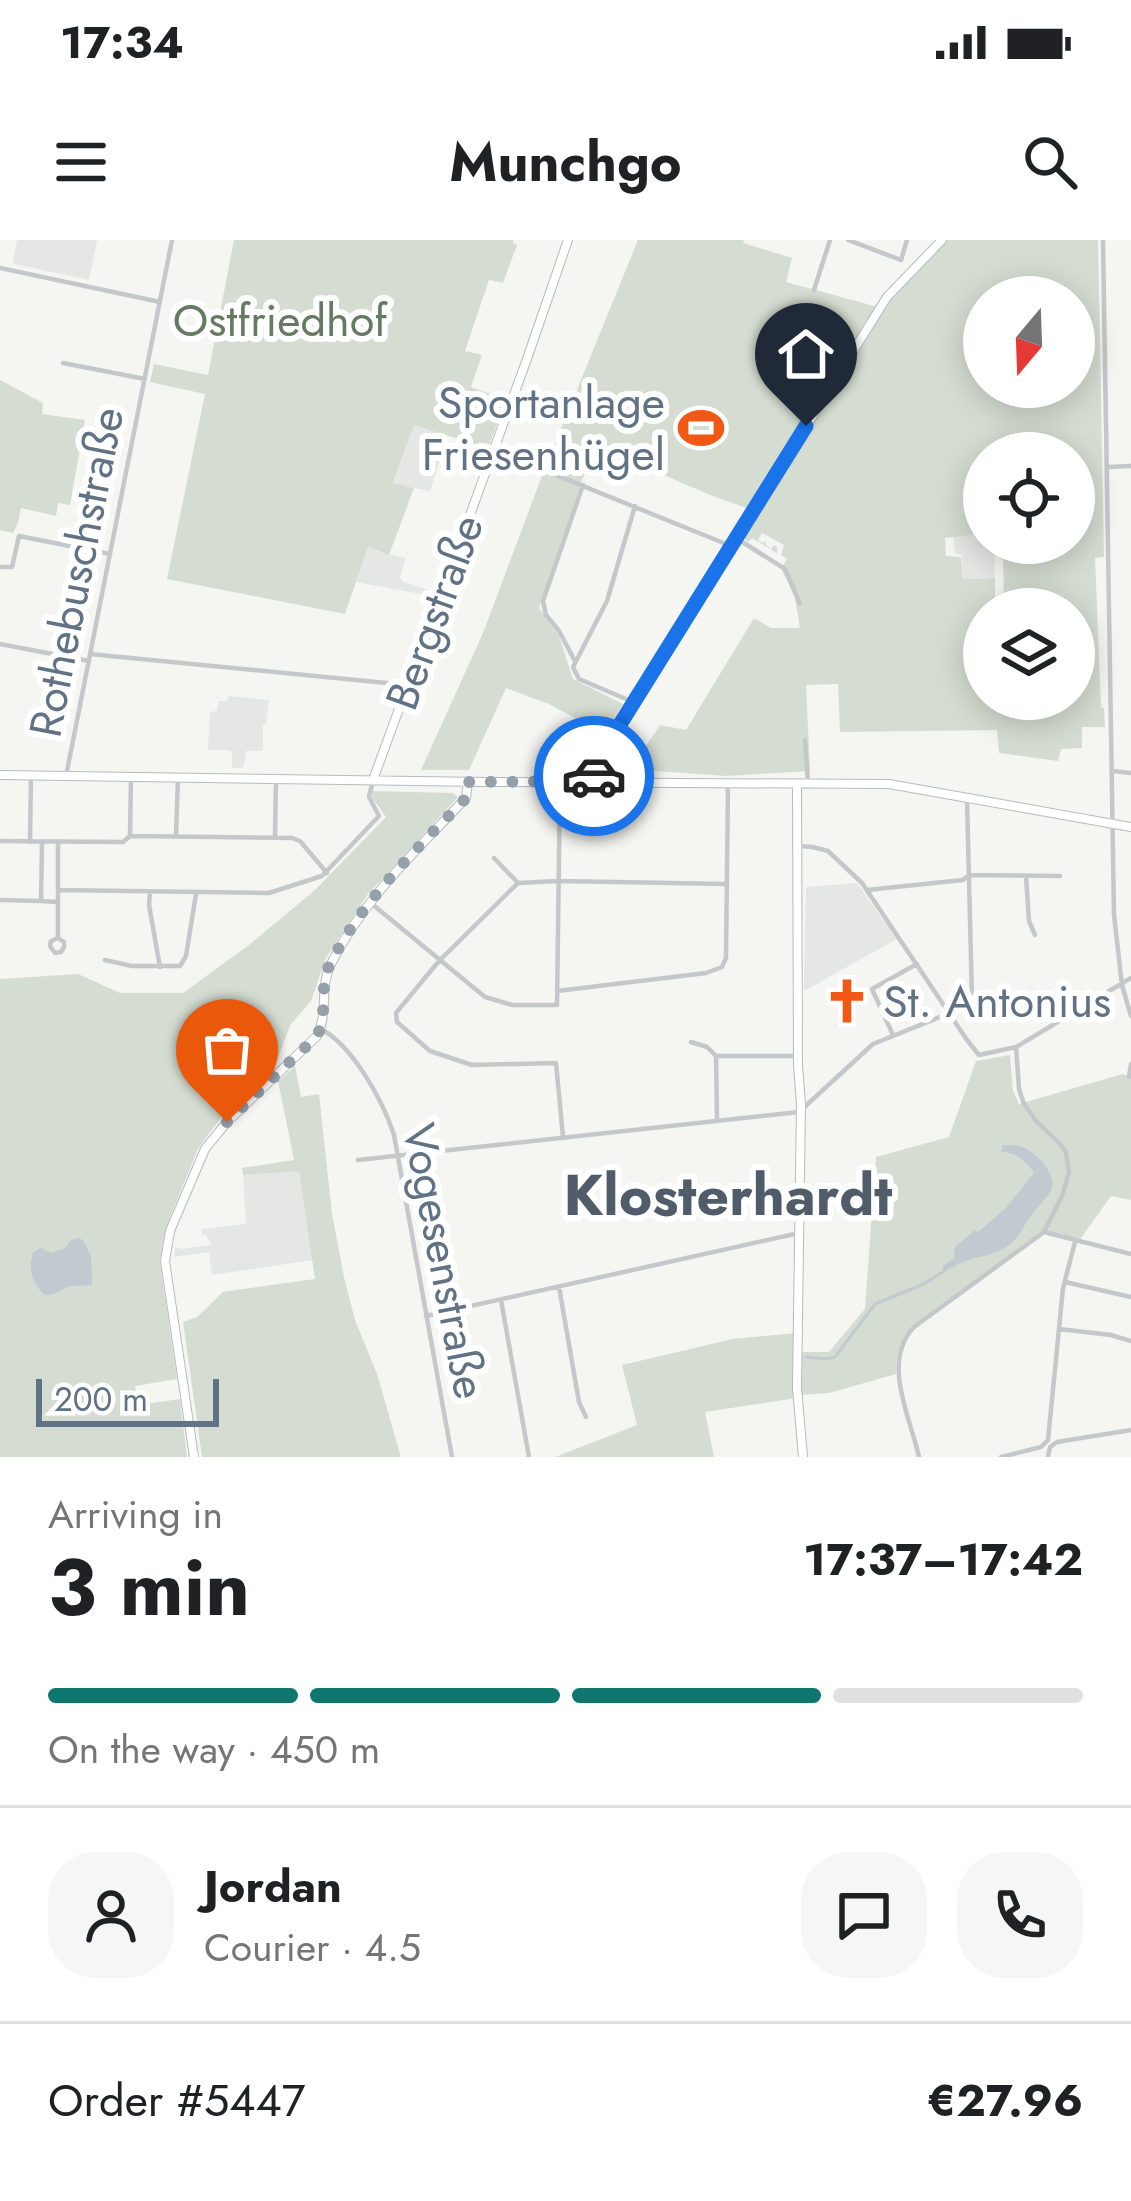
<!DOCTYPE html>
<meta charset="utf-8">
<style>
:root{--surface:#fff;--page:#f6f6f6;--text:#202124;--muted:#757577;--line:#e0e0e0;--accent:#0f766e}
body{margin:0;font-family:Jost,sans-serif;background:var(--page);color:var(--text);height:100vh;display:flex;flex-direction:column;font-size:45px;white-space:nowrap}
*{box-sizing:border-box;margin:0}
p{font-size:39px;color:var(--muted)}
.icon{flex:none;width:66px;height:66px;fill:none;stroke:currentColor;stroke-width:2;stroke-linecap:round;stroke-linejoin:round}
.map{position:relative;height:1217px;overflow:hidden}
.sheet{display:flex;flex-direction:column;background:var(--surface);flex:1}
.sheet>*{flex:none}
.needle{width:78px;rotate:199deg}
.tools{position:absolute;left:963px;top:36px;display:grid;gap:24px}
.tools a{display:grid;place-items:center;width:132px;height:132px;border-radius:50%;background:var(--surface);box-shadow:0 6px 30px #0003;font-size:60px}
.scale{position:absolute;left:36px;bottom:30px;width:183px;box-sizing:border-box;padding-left:12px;border:6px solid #617285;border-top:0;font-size:33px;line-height:42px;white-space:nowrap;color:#617285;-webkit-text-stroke:9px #fff;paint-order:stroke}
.pin{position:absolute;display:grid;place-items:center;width:102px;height:102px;color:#fff;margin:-123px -51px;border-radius:50% 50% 50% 0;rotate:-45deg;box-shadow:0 0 12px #0007}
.pin .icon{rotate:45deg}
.courier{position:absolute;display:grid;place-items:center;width:120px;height:120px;margin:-60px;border:9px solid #1a73e8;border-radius:50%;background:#fff;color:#222;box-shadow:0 3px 15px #0007}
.overview em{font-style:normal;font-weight:700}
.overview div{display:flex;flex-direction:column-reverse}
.overview{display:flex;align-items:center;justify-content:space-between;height:204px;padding:0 48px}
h1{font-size:78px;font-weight:700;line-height:90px}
.bar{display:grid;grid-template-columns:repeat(4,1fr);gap:18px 12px;align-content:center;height:144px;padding:0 48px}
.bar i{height:15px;border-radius:9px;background:var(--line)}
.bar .on{background:var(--accent)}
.bar p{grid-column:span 4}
.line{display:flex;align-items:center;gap:30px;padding:0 48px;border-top:3px solid var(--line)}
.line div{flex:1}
.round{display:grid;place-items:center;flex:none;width:126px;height:126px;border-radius:48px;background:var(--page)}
.status{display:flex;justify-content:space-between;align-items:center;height:84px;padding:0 60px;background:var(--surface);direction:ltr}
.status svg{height:33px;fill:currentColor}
header{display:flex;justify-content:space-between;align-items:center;height:156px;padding:0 48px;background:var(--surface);font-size:54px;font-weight:700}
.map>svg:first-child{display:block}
.built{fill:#e5e7e4}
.green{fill:#d5ddd2;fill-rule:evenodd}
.water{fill:#c0cad0}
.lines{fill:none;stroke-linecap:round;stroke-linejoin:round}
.stream{stroke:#c0cad0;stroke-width:3}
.secondary-casing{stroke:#b6bbc0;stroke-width:10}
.street{stroke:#c4c8cb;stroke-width:4.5}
.secondary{stroke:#fff;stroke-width:8}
.done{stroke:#95a0ab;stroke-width:12;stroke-dasharray:0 21.6}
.route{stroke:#1a73e8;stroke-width:15}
.labels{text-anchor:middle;stroke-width:12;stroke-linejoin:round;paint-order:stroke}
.park-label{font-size:45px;fill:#647b61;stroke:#fff}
.poi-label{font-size:45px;fill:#617285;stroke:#fff;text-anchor:end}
.street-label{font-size:45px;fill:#617285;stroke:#fff}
.district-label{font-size:57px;font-weight:bold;fill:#505c69;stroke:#fff}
</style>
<div class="status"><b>17:34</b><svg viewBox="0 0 49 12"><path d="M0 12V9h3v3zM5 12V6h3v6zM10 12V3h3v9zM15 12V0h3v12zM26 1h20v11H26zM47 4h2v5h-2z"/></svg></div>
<header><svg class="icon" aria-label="menu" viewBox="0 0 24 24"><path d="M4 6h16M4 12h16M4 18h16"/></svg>Munchgo<svg class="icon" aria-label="search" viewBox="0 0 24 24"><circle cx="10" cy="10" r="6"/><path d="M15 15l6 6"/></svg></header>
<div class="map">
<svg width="1131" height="1217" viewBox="0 0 1131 1217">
<rect width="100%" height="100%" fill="#f5f5f1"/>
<path class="built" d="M17 0H97L89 40 13 24Z
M414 185 448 195 430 251 393 244Z
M984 294V303H994L995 338 963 339 962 315 955 313 953 297Z
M368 307 375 308V311L406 318 400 337 402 341 434 352 432 356 356 342Z
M229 456 269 460 266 484 263 485V511H246L243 528H232V513L230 510H208L210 472 217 471 219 461H227Z
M857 643 897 699 804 751 806 647Z
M299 930 313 1020 212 1035 209 1012 174 1017 175 1007 182 1009 211 1005 206 995H202V989L246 984 243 935Z"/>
<path class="green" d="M234 0H513V3L517 5 503 43 489 40 465 111 482 115 471 147 506 160 488 208 414 185 393 243 414 248 389 315 368 307 345 374 167 339 205 154 150 142 154 124 208 135Z
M638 0H744L743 3 792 18 786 42 885 69 903 42 947 0H1098L1104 317 1095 318 1101 467 1104 468 1105 487H1082V508L1061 509 1058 521 999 513 997 490 840 492 838 444 806 445 810 531 726 536 642 530V512L660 485 686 490 754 378 771 388H800L794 353 781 329 787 319 781 315 784 305 762 293 758 300 763 303 765 300 766 305 771 309 774 305 777 307V313L752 298 748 302 743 297 752 270 710 255 594 205 539 368 559 396 573 439 623 464 604 494 549 464 506 448 469 530H421L483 393 543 233ZM984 57H1074V147H984ZM984 213H1074V303H1003L1004 369H1074V459H1004L1006 472 998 473 997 459H984V369H995V338L963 339 961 317 946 316 945 298 984 294Z
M0 140 43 163 42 174 85 180 70 265 58 263 56 276 21 268 18 283 13 293 0 290Z
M371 551 453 553 458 557 368 654 326 718 311 761 291 784 273 830 219 880 198 909 170 977 163 1001 160 1023 177 1139 135 1146 138 1165 180 1159 187 1217H0V739L78 734 120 753H183L249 705 315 650 386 577 373 559Z
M1010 815 1013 851 1019 864 1123 834 1131 837V960L1111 956 1079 1001 1042 991 913 1086C900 1102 896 1113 896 1134L829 1153 799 1155V1112H829L865 1069 876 917 949 897 976 821Z
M295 826 301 857 319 854 332 974 344 1037 355 1080 377 1134 401 1217H202L183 1082 197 1077 223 1052 315 1039 299 931 243 935 242 928 294 920 278 841Z
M796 1093 797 1158 705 1172 714 1217H555L637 1185 622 1125 733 1099Z"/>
<path class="water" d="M1003 905C1024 905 1031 909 1044 924 1065 951 1041 959 1028 980 1020 993 1017 1001 1003 1009 991 1016 980 1016 968 1020 959 1023 951 1029 942 1032L943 1026 954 1018 955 1007 975 990 978 992 1006 968 1034 933C1027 922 1015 911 1001 912Z
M79 998 84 1001 91 1016 92 1044C84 1047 79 1045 71 1046 60 1049 57 1056 45 1055 31 1042 28 1030 33 1012L41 1008 51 1013 65 1008 71 1000Z"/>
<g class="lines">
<path class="stream" d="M807 1117 827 1119 835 1117 875 1064 924 1044 944 1031"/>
<g class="secondary-casing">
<path id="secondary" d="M0 535 487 542 889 544 1131 587
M373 540 527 119 568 0
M594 541 604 510 887 57 942 0
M797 544 798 825 801 864 797 1148 803 1217
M194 1217 165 1021 170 991 205 909 227 882 317 796C329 772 319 747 331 724 363 659 417 610 466 558L468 542"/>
</g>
<path class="street" d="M848 0 901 20
M1103 0 1114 675 1122 745 1131 776
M901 20 907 0
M0 28 160 62
M814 50 830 0
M63 123 145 139
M494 210 731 306
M1107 227 1131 226
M736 298 785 329 800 364
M0 327H12L19 296 110 314
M0 404 89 421
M90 414 407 445
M575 421 559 391 546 375 543 361 583 245
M633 462 579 439 573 427 607 361 635 266
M805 500 808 543
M1113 531 1131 533
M66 536 172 0
M130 596 131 537
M176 596 178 537
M275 598 276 539
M0 601 123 602 130 596 292 598 300 601 327 633
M30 602 31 535
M42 602 41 661 58 662V698L51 701 50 706 55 713 61 712 64 707V702L58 698
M798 606 813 607 828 611 862 643 967 800 979 815 1016 807
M494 618 518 643
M1026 636 1029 681 1035 695
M58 650 269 653 322 636 379 576 369 557 373 540
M867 650 963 640 969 635 1060 636
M150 652 149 665 160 727
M0 660 41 661
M58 662V602
M372 664 485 757 512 765H557L560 541
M105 720 132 726H180L186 716 196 654
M557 751 706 733 722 727 726 718 728 543
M321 789C353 806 383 861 394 895L452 1217
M893 795 872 749 917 724
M691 802 707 807 716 816 717 880
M716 816H798
M1129 837 1131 824
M563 897 556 823 472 825 430 811 397 782 396 773 439 721 518 643 558 641 726 644
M358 920 799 872 873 804 950 773 972 759 967 560
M1044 992 1131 1014
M1065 1042 1131 1057
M559 1047 579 1162 586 1177
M501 1060 529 1217
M426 1076 799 993
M1059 1089 1111 1095 1131 1101
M919 1217C910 1176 881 1122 914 1087L1044 992 1062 956 1069 932 1066 913 1062 906 1036 881 1024 864 1019 849 1016 807 1131 738
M1001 1217 1041 1207 1048 1200 1063 1048 1075 1002
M1048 1217 1050 1207 1057 1202 1131 1190"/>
<use href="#secondary" class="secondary"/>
</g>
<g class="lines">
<path class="done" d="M227 882 317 796C329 772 318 747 330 724 363 659 416 610 466 558L467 542 594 541V536"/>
<path class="route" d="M594 536 604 510 806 186"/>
</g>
<defs>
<g id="stadium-bare" transform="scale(3.6)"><path d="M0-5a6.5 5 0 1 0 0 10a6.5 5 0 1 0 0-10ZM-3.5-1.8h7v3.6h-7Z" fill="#f15815" stroke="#fff" stroke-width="2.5" paint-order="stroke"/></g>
<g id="church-bare" transform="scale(3.6)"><path d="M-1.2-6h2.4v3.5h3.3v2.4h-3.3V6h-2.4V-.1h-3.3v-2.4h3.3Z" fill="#f15815" stroke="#fff" stroke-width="2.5" paint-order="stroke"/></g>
</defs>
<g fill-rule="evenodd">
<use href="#stadium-bare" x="701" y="188"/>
<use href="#church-bare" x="847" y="761"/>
</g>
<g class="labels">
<g class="park-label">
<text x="280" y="96">Ostfriedhof</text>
</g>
<g class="poi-label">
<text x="665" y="178">Sportanlage<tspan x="665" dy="52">Friesenhügel</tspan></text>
<text x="883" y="777" text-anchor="start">St. Antonius</text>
</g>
<g class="street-label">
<text transform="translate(76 332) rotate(-79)" y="16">Rothebuschstraße</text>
<text transform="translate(434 372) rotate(-70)" y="16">Bergstraße</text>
<text transform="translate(445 1021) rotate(79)" y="16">Vogesenstraße</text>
</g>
<g class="district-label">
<text x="728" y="975">Klosterhardt</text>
</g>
</g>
</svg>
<div class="tools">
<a><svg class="needle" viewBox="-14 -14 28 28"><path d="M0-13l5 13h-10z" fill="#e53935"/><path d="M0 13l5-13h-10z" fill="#757577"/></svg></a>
<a><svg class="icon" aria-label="locate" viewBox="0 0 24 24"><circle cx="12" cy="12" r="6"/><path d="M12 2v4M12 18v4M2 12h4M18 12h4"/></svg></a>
<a><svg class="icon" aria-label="layers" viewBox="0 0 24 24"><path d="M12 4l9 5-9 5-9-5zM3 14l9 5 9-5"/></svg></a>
</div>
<div class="scale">200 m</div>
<div class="pin" style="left:227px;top:882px;background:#ea580c"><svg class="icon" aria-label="bag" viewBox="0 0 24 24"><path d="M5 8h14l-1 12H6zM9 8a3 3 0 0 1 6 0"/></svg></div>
<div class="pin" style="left:806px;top:186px;background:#1f2937"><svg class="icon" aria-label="home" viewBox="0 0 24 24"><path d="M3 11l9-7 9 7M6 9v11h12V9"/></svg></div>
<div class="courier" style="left:594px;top:536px"><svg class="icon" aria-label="car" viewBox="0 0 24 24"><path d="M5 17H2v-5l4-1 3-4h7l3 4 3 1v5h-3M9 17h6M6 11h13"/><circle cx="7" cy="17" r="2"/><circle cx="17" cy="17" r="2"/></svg></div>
</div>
<section class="sheet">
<div class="overview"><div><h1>3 min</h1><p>Arriving in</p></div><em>17:37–17:42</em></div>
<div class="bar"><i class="on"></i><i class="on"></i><i class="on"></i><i></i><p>On the way · 450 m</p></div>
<div class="line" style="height:216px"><a class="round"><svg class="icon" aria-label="person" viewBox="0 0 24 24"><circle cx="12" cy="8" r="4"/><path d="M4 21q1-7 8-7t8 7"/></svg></a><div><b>Jordan</b><p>Courier · 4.5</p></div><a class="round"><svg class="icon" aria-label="chat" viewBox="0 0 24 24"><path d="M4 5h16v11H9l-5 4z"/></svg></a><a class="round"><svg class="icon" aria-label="phone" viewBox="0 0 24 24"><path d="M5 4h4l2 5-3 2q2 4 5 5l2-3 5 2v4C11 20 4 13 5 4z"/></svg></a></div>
<div class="line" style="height:156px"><div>Order #5447</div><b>€27.96</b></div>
</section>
